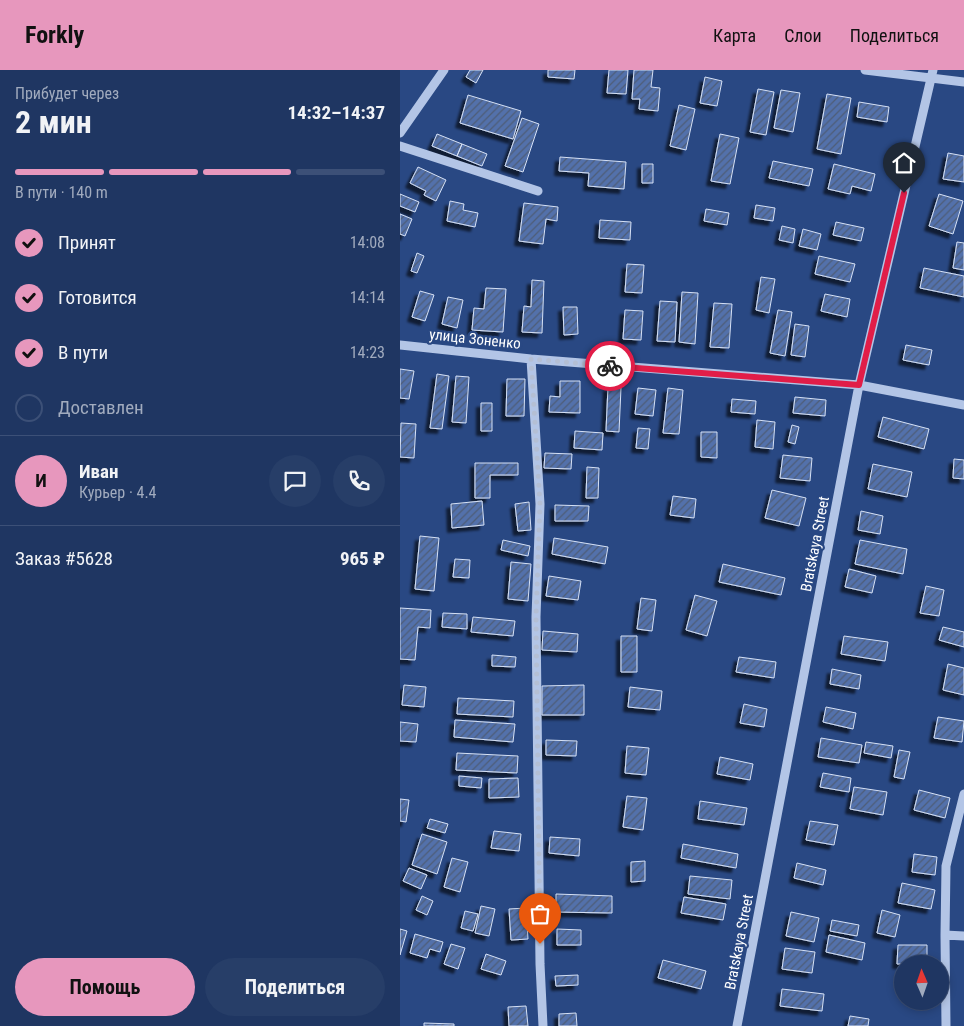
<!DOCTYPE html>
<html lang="ru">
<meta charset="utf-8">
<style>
:root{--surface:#1f3662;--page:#273e68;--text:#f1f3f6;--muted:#a1abbe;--line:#3c5077;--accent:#e797bd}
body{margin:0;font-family:"Roboto Condensed",sans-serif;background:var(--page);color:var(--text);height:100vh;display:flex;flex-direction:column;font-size:19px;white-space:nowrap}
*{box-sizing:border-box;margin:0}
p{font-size:16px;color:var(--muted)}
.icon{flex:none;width:28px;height:28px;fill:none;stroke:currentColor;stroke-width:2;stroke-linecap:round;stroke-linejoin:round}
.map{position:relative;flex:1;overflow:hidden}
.panel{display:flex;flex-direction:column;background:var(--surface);width:400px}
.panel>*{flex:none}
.needle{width:32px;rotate:358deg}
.controls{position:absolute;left:494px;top:885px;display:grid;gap:10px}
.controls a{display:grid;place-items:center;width:55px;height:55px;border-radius:50%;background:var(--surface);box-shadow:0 2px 8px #0003,0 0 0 1px var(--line);font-size:25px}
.pin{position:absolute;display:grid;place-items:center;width:42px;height:42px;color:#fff;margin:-51px -21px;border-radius:50% 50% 50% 0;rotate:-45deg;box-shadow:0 0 5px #0007}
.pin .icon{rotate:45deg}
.courier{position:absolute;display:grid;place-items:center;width:50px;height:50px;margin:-25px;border:4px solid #e11d48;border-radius:50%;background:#fff;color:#222;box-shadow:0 1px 6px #0007}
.summary em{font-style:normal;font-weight:700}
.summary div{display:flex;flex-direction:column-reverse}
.summary{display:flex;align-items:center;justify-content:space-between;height:85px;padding:0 15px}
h1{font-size:32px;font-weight:700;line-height:38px}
.bar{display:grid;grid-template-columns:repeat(4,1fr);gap:8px 5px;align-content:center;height:60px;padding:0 15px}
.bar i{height:6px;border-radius:4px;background:var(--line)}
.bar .current{background:var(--accent)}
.bar p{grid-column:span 4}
.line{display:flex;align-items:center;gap:12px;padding:0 15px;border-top:1px solid var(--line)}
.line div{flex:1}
.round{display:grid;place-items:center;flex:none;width:52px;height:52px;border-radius:26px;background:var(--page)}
ol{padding:0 15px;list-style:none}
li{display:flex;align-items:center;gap:15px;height:55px}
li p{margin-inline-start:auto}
li .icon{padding:5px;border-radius:50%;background:var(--accent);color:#111;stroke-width:4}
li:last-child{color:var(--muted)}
li i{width:28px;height:28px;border:2px solid var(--line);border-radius:50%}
.primary-button{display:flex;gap:10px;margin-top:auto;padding:10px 15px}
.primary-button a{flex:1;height:58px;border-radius:30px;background:var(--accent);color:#111;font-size:20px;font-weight:700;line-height:58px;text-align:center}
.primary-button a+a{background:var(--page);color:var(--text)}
header{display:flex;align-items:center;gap:30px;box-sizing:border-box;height:70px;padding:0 25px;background:var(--accent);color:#111}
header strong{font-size:24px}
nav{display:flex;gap:28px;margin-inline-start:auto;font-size:18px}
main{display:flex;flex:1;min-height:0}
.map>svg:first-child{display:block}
.building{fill:url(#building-hatch);stroke:#d6e1f5;filter:url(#shadow)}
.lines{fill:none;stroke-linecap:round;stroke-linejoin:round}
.minor{stroke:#b3c5e6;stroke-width:9}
.done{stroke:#b4bfd4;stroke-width:5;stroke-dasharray:0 9}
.route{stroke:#e11d48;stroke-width:6}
.labels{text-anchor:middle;stroke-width:4.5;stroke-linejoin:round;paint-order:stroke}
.street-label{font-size:15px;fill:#fff;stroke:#294883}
</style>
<header>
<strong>Forkly</strong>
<nav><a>Карта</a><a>Слои</a><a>Поделиться</a></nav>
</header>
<main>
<section class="panel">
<div class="summary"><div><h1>2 мин</h1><p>Прибудет через</p></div><em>14:32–14:37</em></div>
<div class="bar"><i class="current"></i><i class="current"></i><i class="current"></i><i></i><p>В пути · 140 m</p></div>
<ol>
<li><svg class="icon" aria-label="check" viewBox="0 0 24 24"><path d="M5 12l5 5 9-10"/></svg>Принят<p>14:08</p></li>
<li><svg class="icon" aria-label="check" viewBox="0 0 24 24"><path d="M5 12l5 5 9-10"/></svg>Готовится<p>14:14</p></li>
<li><svg class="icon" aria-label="check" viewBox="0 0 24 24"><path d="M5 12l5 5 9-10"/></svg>В пути<p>14:23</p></li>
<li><i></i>Доставлен</li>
</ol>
<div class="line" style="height:90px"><b class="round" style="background:var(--accent);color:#111">И</b><div><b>Иван</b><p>Курьер · 4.4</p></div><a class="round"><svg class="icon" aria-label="chat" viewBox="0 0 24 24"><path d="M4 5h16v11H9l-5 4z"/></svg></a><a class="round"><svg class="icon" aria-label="phone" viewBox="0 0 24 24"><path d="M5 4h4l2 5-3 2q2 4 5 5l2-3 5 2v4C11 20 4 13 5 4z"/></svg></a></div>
<div class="line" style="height:65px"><div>Заказ #5628</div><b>965 ₽</b></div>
<div class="primary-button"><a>Помощь</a><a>Поделиться</a></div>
</section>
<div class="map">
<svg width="564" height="956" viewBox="0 0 564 956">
<defs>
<pattern id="building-hatch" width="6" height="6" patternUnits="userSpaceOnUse" patternTransform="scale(1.25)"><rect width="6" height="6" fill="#5271ab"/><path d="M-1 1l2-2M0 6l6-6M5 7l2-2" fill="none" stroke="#4f5d77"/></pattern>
<filter id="shadow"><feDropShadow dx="-4.5" dy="4.5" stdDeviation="1" flood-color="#0009"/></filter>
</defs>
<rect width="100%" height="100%" fill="#294883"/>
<path class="building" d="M70 0H83L76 13 66 7Z
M148 0H175L174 9 148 7Z
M209 0H228L226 24 207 23Z
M234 0H253L251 17 260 18 258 41 239 39 240 29H232Z
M305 7 322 11 317 36 300 33Z
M358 19 374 22 366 65 350 62Z
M381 20 400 23 393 62 374 58Z
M427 24 451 28 441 84 417 79Z
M68 25 121 41 113 69 60 53Z
M459 32 489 37 487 52 457 47Z
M279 35 295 39 286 80 270 76Z
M122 48 139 54 123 102 105 96Z
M37 64 62 74 57 86 32 76Z
M320 64 339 68 330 114 311 111Z
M62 74 87 84 82 96 57 86Z
M548 83 564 86V112L543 109Z
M160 87 226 92 224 119 188 116 189 103 159 101Z
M373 91 413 99 409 116 369 108Z
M242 94H253V113H242Z
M434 94 475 104 471 121 452 116 450 124 428 119Z
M18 97 46 110 36 131 24 125 26 121 10 113Z
M0 124 19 132 15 142 0 136Z
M539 124 563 131 553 164 529 156Z
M50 131 64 134 63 140 78 143 75 157 47 151Z
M124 133 158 137 157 151 146 149 143 174 119 171Z
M356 135 375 138 373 151 354 148Z
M306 139 329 143 327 155 304 151Z
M0 144 12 149 5 166 0 164Z
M200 150 231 152 230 170 199 168Z
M436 152 464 158 461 171 433 165Z
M382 156 395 159 393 173 379 170Z
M403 159 421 164 417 180 399 176Z
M557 172 564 173V200L553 198Z
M17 183 24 186 17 203 11 201Z
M419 186 455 194 450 212 415 204Z
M227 194 244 195 242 223 225 222Z
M524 198 564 206V227L520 218Z
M361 207 375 209 369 243 356 240Z
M132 210 144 211 142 263 122 262 124 236 131 237Z
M86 218 106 219 103 262 72 260 74 238 84 239Z
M20 221 34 225 25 251 12 247Z
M282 222 298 223 295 274 279 272Z
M425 224 450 229 447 247 421 241Z
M48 227 63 230 57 258 42 254Z
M260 231 277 232 275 272 257 271Z
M314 233 332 234 329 278 310 277Z
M163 237H177L178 264 164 265Z
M225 240 243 241 241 270 223 269Z
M378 240 392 242 385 286 370 283Z
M395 254 409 256 405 287 391 285Z
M506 275 532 280 529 295 503 290Z
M0 299 14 301 9 329 0 328Z
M37 304 49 306 42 359 30 358Z
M56 306 69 307 66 353 52 352Z
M107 309H125L124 346H106Z
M160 311H180V343L149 342 150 326 160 327Z
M208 317 221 318 219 362 206 361Z
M238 318 256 320 253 346 235 344Z
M268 318 283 320 279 364 263 363Z
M395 327 426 330 425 346 393 343Z
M332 329 356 331 355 344 331 342Z
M81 333H92V361H81Z
M483 347 529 359 524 379 478 367Z
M357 350 375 352 373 379 355 377Z
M1 353 16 354 14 388 0 387Z
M392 355 399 357 395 374 388 372Z
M238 358 250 359 248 379 236 378Z
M175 361 203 363 202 380 174 378Z
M301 362H317V388L301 387Z
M145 383 172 384 171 399 144 398Z
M383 385 412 388 410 411 380 408Z
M554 389 564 390V409L553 408Z
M75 393H118V405H90V428H75Z
M473 394 512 402 507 427 468 419Z
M187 397 199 398 198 428H186Z
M372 420 406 428 399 456 365 448Z
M273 426 296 429 294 448 270 445Z
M82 431 84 455 52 458 51 434Z
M129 432 131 460 118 461 115 434Z
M155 435 189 436 188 451H155Z
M461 441 483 446 480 464 458 460Z
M20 466 39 468 34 521 15 519Z
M154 468 208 477 205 494 152 484Z
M103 470 130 476 128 486 101 480Z
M460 470 507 479 503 504 455 494Z
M55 489 70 490 69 508 53 507Z
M111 492 131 494 128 531 108 529Z
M323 494 385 508 381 525 319 512Z
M449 499 476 506 472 523 445 517Z
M149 506 181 511 178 530 146 526Z
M526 516 544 520 539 546 520 543Z
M295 525 317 531 307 566 286 560Z
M241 528 256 530 252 561 237 559Z
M0 538 31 540 30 558 18 557 15 590 0 589Z
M43 543 67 544V559L42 557Z
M73 547 115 551 113 566 71 562Z
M543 557 564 562V577L539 570Z
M143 561 178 564 177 582 142 580Z
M221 566H237V602H221Z
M444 566 488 572 485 591 441 584Z
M92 585 116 587 115 597 92 596Z
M339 587 376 592 374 608 336 602Z
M548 594 564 598V625L543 620Z
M432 599 461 605 459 619 430 614Z
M4 615 26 617 24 637 2 635Z
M184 615V645H142V616Z
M230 617 262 621 260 640 228 637Z
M58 628 114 631 113 647 57 644Z
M344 634 367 639 364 657 340 653Z
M426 637 456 643 453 659 423 652Z
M538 647 564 651 562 672 534 668Z
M55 650 115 654 113 672 54 667Z
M0 652 18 654 16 672 0 671Z
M421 668 462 675 459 693 418 687Z
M146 670 177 671 176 686 146 685Z
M466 672 493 676 491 688 464 683Z
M227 676 249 678 246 705 225 703Z
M499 680 510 682 504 709 494 707Z
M57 683 118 686 117 703 56 700Z
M320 687 353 694 350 710 317 704Z
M423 703 451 708 449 722 420 717Z
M59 706 82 708 81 718 59 716Z
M118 708 119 727 89 728V709Z
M454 717 487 722 483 745 450 739Z
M519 720 550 728 545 748 514 740Z
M227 726 247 728 243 760 223 757Z
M0 729 9 730 6 752 0 751Z
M300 731 347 738 344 755 298 749Z
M30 749 48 754 45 763 27 758Z
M410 751 438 755 434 775 406 770Z
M94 761 121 764 119 781 91 778Z
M22 764 47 772 37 804 12 795Z
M150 767 180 769 179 786 149 783Z
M283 774 338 784 336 798 281 788Z
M514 784 537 787 535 805 512 802Z
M52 788 68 792 60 822 44 817Z
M245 791V811L231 812V792Z
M397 793 426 800 423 815 394 808Z
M9 798 27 805 21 819 3 811Z
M290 806 332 810 330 829 288 824Z
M502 813 535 820 531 839 498 833Z
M156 824 212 826V843L156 842Z
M22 826 33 831 27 845 16 840Z
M284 827 326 834 323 850 281 843Z
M81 836 95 839 89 866 75 863Z
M126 838 128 869 111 870 109 839Z
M482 840 500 845 495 867 477 863Z
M65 841 78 844 73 861 61 858Z
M391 842 419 848 414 872 386 866Z
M432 850 459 855 457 866 430 861Z
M0 859 7 861 0 885Z
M157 859 181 860V875H157Z
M15 864 43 872 40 882 30 879 27 888 10 883Z
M429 865 465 873 462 890 426 882Z
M51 874 65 878 58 899 44 894Z
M498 875H527V894H497Z
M385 878 415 882 412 903 382 899Z
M86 884 106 891 101 905 81 899Z
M263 890 306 901 301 919 258 908Z
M178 905V915L156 916 155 906Z
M382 919 424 924 422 941 380 936Z
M126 936 128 956H109L108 937Z
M176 943 177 956H159V944Z
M450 946 469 949 468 956H448Z
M24 953 54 954V956H24Z"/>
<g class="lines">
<path class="minor" d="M465 0 564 12
M0 63 44 0
M0 76 138 121
M0 275 131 289 459 315 564 335
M131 289 140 434 136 547 140 894 143 956
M545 865 564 866
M337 956 459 315 533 0
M546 956 545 865 546 796 564 724"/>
</g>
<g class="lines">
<path class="done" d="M140 874 136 547 140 434 131 289 210 296"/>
<path class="route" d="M210 296 459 315 504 123"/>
</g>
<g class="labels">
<g class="street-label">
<text transform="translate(75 269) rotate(6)" y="5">улица Зоненко</text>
<text transform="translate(415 474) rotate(-79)" y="5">Bratskaya Street</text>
<text transform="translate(339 872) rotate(-79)" y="5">Bratskaya Street</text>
</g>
</g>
</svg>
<div class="controls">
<a><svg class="needle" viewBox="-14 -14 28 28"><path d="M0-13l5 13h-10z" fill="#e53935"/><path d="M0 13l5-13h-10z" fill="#a1abbe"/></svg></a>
</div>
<div class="pin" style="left:140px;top:874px;background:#ea580c"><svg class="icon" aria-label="bag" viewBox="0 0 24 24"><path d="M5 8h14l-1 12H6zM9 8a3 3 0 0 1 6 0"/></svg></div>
<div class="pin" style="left:504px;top:123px;background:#1f2937"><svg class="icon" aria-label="home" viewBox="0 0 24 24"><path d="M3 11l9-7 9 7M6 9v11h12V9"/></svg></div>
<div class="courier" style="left:210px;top:296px"><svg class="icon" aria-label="bike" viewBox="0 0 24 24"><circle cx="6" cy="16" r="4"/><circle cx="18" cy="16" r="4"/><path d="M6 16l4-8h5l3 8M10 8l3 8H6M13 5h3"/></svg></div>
</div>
</main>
